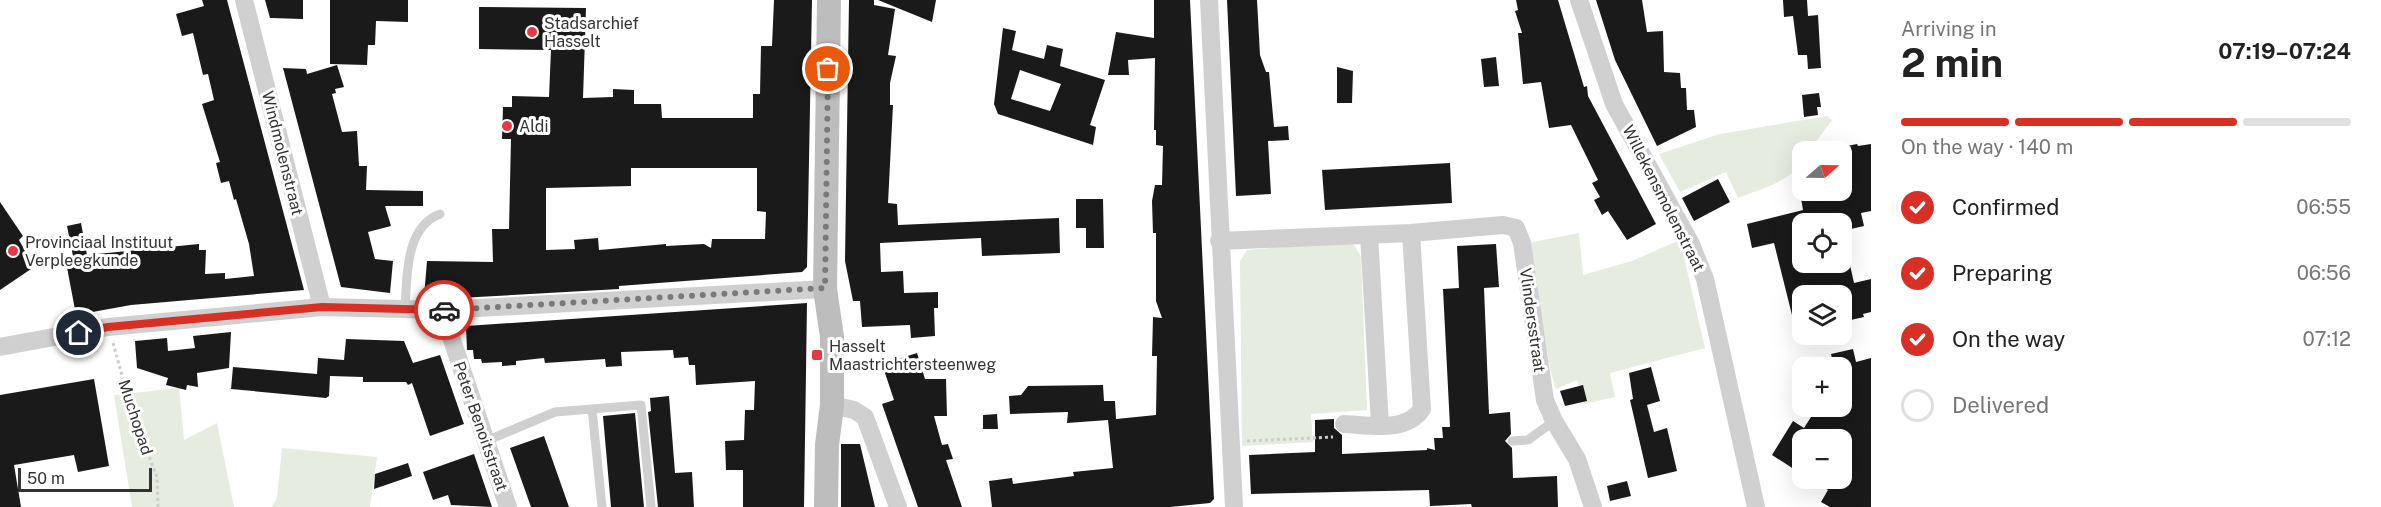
<!DOCTYPE html>
<meta charset="utf-8">
<style>
:root{--surface:#fff;--page:#f2f2f2;--text:#222;--muted:#767676;--line:#e0e0e0;--accent:#d93025}
body{margin:0;font-family:"Public Sans",sans-serif;background:var(--page);color:var(--text);height:100vh;display:flex;flex-direction:column;font-size:22px;white-space:nowrap}
*{box-sizing:border-box;margin:0}
p{font-size:20px;color:var(--muted)}
.icon{flex:none;width:33px;height:33px;fill:none;stroke:currentColor;stroke-width:2;stroke-linecap:round;stroke-linejoin:round}
.map{position:relative;flex:1;overflow:hidden}
.drawer{display:flex;flex-direction:column;background:var(--surface);width:510px}
.drawer>*{flex:none}
.needle{width:39px;rotate:70deg}
.tools{position:absolute;left:1792px;top:141px;display:grid;gap:12px}
.tools a{display:grid;place-items:center;width:60px;height:60px;border-radius:12px;background:var(--surface);box-shadow:0 6px 24px #0002;font-size:30px}
.scale{position:absolute;left:18px;bottom:15px;width:134px;box-sizing:border-box;padding-left:6px;border:3px solid #333;border-top:0;font-size:16px;line-height:21px;white-space:nowrap;color:#333;-webkit-text-stroke:4px #fff;paint-order:stroke}
.pin{position:absolute;display:grid;place-items:center;width:51px;height:51px;color:#fff;margin:-26px;border:3px solid #fff;border-radius:50%;box-shadow:0 2px 6px #0007}
.courier{position:absolute;display:grid;place-items:center;width:60px;height:60px;margin:-30px;border:4px solid #d93025;border-radius:50%;background:#fff;color:#222;box-shadow:0 2px 8px #0007}
.summary em{font-style:normal;font-weight:700}
.summary div{display:flex;flex-direction:column-reverse}
.summary{display:flex;align-items:center;justify-content:space-between;height:102px;padding:0 30px}
h1{font-size:39px;font-weight:700;line-height:45px}
.bar{display:grid;grid-template-columns:repeat(4,1fr);gap:9px 6px;align-content:center;height:72px;padding:0 30px}
.bar i{height:8px;border-radius:4px;background:var(--line)}
.bar .current{background:var(--accent)}
.bar p{grid-column:span 4}
ol{padding:0 30px;list-style:none}
li{display:flex;align-items:center;gap:18px;height:66px}
li p{margin-inline-start:auto}
li .icon{padding:6px;border-radius:50%;background:var(--accent);color:#fff;stroke-width:4}
li:last-child{color:var(--muted)}
li i{width:33px;height:33px;border:3px solid var(--line);border-radius:50%}
main{display:flex;flex:1;min-height:0}
.map>svg:first-child{display:block}
.green{fill:#e6ecdf}
.building{fill:#1a1a1a;fill-rule:evenodd}
.lines{fill:none;stroke-linecap:round;stroke-linejoin:round}
.path{stroke:#cdcdcd;stroke-width:3;stroke-dasharray:3 3;stroke-linecap:butt}
.lane{stroke:#d0d0d0;stroke-width:9}
.street{stroke:#d0d0d0;stroke-width:18}
.secondary{stroke:#bdbdbd;stroke-width:24}
.done{stroke:#7a7a7a;stroke-width:6;stroke-dasharray:0 10.8}
.route{stroke:#d93025;stroke-width:8}
.poi-dot{fill:#e63946;stroke:#fff;stroke-width:2}
.labels{text-anchor:middle;stroke-width:6;stroke-linejoin:round;paint-order:stroke}
.poi-label{font-size:16px;fill:#333;stroke:#fff;text-anchor:start}
.street-label{font-size:16px;fill:#333;stroke:#fff}
</style>
<main>
<div class="map">
<svg width="1871" height="507" viewBox="0 0 1871 507">
<rect width="100%" height="100%" fill="#fff"/>
<path class="green" d="M1827 116 1832 120 1809 151 1803 152C1803 179 1759 189 1738 198L1726 172 1680 192 1659 154 1720 134Z
M1579 233 1583 275 1632 261 1680 240 1705 348 1610 373 1615 397 1584 404 1577 380 1556 389 1551 373 1528 243Z
M1345 242 1354 245 1361 257 1367 410 1311 414 1313 442 1242 446 1240 261 1247 250Z
M179 388 184 440 217 423 234 507H132L114 395Z
M282 448 377 457 370 507H272L277 498Z"/>
<path class="building" d="M202 0H227L304 290 131 305 76 315 66 262 74 261 67 226 81 223 87 255 199 244V250H206L205 274 225 273V279L254 276 249 244 236 199 234 200 229 181 221 183 216 163 220 162 202 104 214 100 208 74 203 75 193 33 182 36 176 14 204 6Z
M265 0H303V19L270 18Z
M330 0H408V22L376 21 375 45H368L367 65 330 64Z
M774 0H812L807 267 802 272 619 286V289L459 298 424 297 427 261 493 262 492 229H509L511 139H502L503 107H512V96L549 97 551 50 479 49V7L586 8 583 98 613 97V89L634 90V104H661L662 118H753V94H760L761 46H772ZM631 168H757V211L766 212 765 239H712L711 248 704 244 666 246V244L599 250 598 238 574 240 575 249 546 250V188L631 186Z
M849 0H874V5L895 9 888 55 896 56 890 83V105H893L888 203 897 204 898 225 1059 218 1060 253 982 256 981 238 880 243 881 272 903 271 904 293 938 292V308H934L935 336 911 338 910 325 862 327 860 301H853L845 261Z
M878 0H936L932 22Z
M1154 0H1190L1214 499 1210 503 1170 507H992L989 481 1012 478 1013 484 1074 476 1073 472 1113 468 1108 420 1067 423 1068 412 1010 414 1009 396 1021 395 1028 386 1103 385 1104 401H1115L1116 419 1156 415 1157 356H1152L1153 317 1162 318 1156 301V233H1153L1152 201 1155 185H1162L1163 146 1156 145V130H1154L1155 58 1128 60 1129 75H1108L1116 32 1154 38Z
M1227 0H1257L1260 55 1266 72H1269L1274 127 1288 126 1289 140 1268 141 1271 194 1236 196Z
M1516 0H1558L1584 87 1587 86 1588 96 1656 224 1627 240 1608 211 1602 215 1594 200 1600 197 1592 183 1598 180 1571 125 1549 128 1541 82 1523 84 1518 33H1522L1515 11 1518 10Z
M1596 0H1642L1647 32 1663 31 1664 72 1680 73 1681 88H1686L1687 110H1694L1696 127 1657 146 1615 60Z
M1783 0H1807L1808 16 1818 15 1821 68 1808 69 1807 55H1798L1793 16 1784 17Z
M1003 28 1016 31 1012 50 1044 59 1047 45 1063 49 1060 66 1105 80 1090 125 1096 127 1093 145 998 114 994 104ZM1020 70 1061 84 1050 111 1011 99Z
M1496 57 1499 86 1484 87 1481 59Z
M337 65 344 87 335 89 336 93 332 94 342 132 357 131 359 166H367L366 190 423 191V206H385L391 226 368 232 375 259 393 261 390 293 341 287 283 68 306 69 307 74Z
M1337 67 1353 71 1352 103H1337Z
M1819 93 1821 107H1817L1818 115 1804 117 1802 95Z
M1857 144 1858 146 1871 144V211L1861 213 1864 226 1842 231V224H1803V262H1842V256H1848L1854 283 1871 279V312L1863 314 1864 317 1842 322V296H1803V338L1798 339 1774 243 1752 248 1747 224 1803 210 1801 198 1825 194 1824 190H1842V147Z
M1450 163 1452 203 1325 210 1322 170Z
M1718 179 1730 202 1694 221 1682 198Z
M1076 199H1103L1104 248H1086V228H1076Z
M0 202 23 236 19 240 32 263 28 265 31 269 0 290Z
M1496 244 1499 287 1484 288 1489 414 1510 412 1511 434 1505 441 1512 448 1513 478 1557 476 1558 507H1472L1471 504 1430 506 1429 490 1251 494 1249 455 1315 452V420L1334 419V428L1342 435V454L1427 450V448L1435 450 1434 438H1443L1442 427H1450L1443 289 1459 288 1457 246Z
M807 303 804 507H743V470H726L725 441 744 440 745 410H754L755 381 696 385 695 365H689L688 357 674 358 673 350 621 352 622 366 606 367 605 359 545 363 544 358 516 361V365L502 366V362L482 363 481 359H474L473 350H467L466 326Z
M231 332 229 368 197 373 198 387 187 385 186 390 166 385 168 378 137 368 135 341 167 338 168 351 195 348 193 336Z
M346 339 404 341 413 363 440 355 464 424 430 436 412 383 408 385 406 382H363V377L330 376 329 396 326 398 231 389 233 367 317 374 318 358 344 360Z
M1853 349 1856 362 1871 358V507H1830L1821 502 1828 490 1809 478H1842V440H1803V475L1772 455 1793 421 1804 428 1818 406H1842V368H1834L1831 354Z
M917 353 925 379H946L947 416H934L942 445 948 444 953 459 946 460 962 507H918L882 404 894 400 882 364Z
M1651 367 1660 401 1647 405 1654 432 1667 428 1677 471 1648 478 1630 400 1633 399 1629 373Z
M94 379 109 466 78 472 74 455 14 465 21 507H0V395Z
M1583 385 1587 401 1565 406 1560 391Z
M669 396 675 473 692 472 694 507H658L648 412 651 411 650 398Z
M635 413 644 507H611L603 416Z
M997 414 998 429H983V415Z
M544 436 569 507H531L510 448Z
M841 444H860L875 507H841Z
M474 454 492 507 451 505 448 495 433 500 423 472Z
M408 463 412 476 374 489 375 474Z
M1627 481 1631 496 1610 501 1607 486Z"/>
<g class="lines">
<path class="path" d="M113 343 134 418 157 477 158 507
M1247 441 1333 437"/>
<path class="lane" d="M405 309C407 277 405 227 440 214
M592 409 602 507
M486 441 555 412 641 405 651 507
M1512 441 1528 440 1554 421"/>
<path class="street" d="M244 0 322 307
M1209 0 1234 507
M1579 0 1614 104 1691 244 1705 279 1756 507
M1369 235 1380 425
M1219 241 1411 233 1503 225 1516 228 1522 243 1545 400 1554 421 1577 459 1593 507
M442 310 508 507
M0 347 108 327 322 307 442 310 825 289
M832 405 854 410 865 417 898 507
M1344 424C1370 425 1406 433 1422 409L1411 233"/>
<path class="secondary" d="M826 507 827 445 832 405V337L825 289 829 0"/>
</g>
<g class="lines">
<path class="done" d="M444 310 825 288 828 69"/>
<path class="route" d="M79 333 108 327 322 307 444 310"/>
</g>
<g class="poi-dot">
<circle cx="532" cy="32" r="6"/>
<circle cx="507" cy="126" r="6"/>
<circle cx="13" cy="251" r="6"/>
<rect x="811" y="349" width="12" height="12" rx="3"/>
</g>
<g class="labels">
<g class="poi-label">
<text x="544" y="29">Stadsarchief<tspan x="544" dy="18">Hasselt</tspan></text>
<text x="519" y="132">Aldi</text>
<text x="25" y="248">Provinciaal Instituut<tspan x="25" dy="18">Verpleegkunde</tspan></text>
<text x="829" y="352">Hasselt<tspan x="829" dy="18">Maastrichtersteenweg</tspan></text>
</g>
<g class="street-label">
<text transform="translate(283 153) rotate(76)" y="6">Windmolenstraat</text>
<text transform="translate(1664 198) rotate(63)" y="6">Willekensmolenstraat</text>
<text transform="translate(1533 320) rotate(82)" y="6">Vlindersstraat</text>
<text transform="translate(136 417) rotate(72)" y="6">Muchopad</text>
<text transform="translate(481 426) rotate(71)" y="6">Peter Benoitstraat</text>
</g>
</g>
</svg>
<div class="tools">
<a><svg class="needle" viewBox="-14 -14 28 28"><path d="M0-13l5 13h-10z" fill="#e53935"/><path d="M0 13l5-13h-10z" fill="#767676"/></svg></a>
<a><svg class="icon" aria-label="locate" viewBox="0 0 24 24"><circle cx="12" cy="12" r="6"/><path d="M12 2v4M12 18v4M2 12h4M18 12h4"/></svg></a>
<a><svg class="icon" aria-label="layers" viewBox="0 0 24 24"><path d="M12 4l9 5-9 5-9-5zM3 14l9 5 9-5"/></svg></a>
<a>+</a>
<a>−</a>
</div>
<div class="scale">50 m</div>
<div class="pin" style="left:828px;top:69px;background:#ea580c"><svg class="icon" aria-label="bag" viewBox="0 0 24 24"><path d="M5 8h14l-1 12H6zM9 8a3 3 0 0 1 6 0"/></svg></div>
<div class="pin" style="left:79px;top:333px;background:#1f2937"><svg class="icon" aria-label="home" viewBox="0 0 24 24"><path d="M3 11l9-7 9 7M6 9v11h12V9"/></svg></div>
<div class="courier" style="left:444px;top:310px"><svg class="icon" aria-label="car" viewBox="0 0 24 24"><path d="M5 17H2v-5l4-1 3-4h7l3 4 3 1v5h-3M9 17h6M6 11h13"/><circle cx="7" cy="17" r="2"/><circle cx="17" cy="17" r="2"/></svg></div>
</div>
<section class="drawer">
<div class="summary"><div><h1>2 min</h1><p>Arriving in</p></div><em>07:19–07:24</em></div>
<div class="bar"><i class="current"></i><i class="current"></i><i class="current"></i><i></i><p>On the way · 140 m</p></div>
<ol>
<li><svg class="icon" aria-label="check" viewBox="0 0 24 24"><path d="M5 12l5 5 9-10"/></svg>Confirmed<p>06:55</p></li>
<li><svg class="icon" aria-label="check" viewBox="0 0 24 24"><path d="M5 12l5 5 9-10"/></svg>Preparing<p>06:56</p></li>
<li><svg class="icon" aria-label="check" viewBox="0 0 24 24"><path d="M5 12l5 5 9-10"/></svg>On the way<p>07:12</p></li>
<li><i></i>Delivered</li>
</ol>
</section>
</main>
